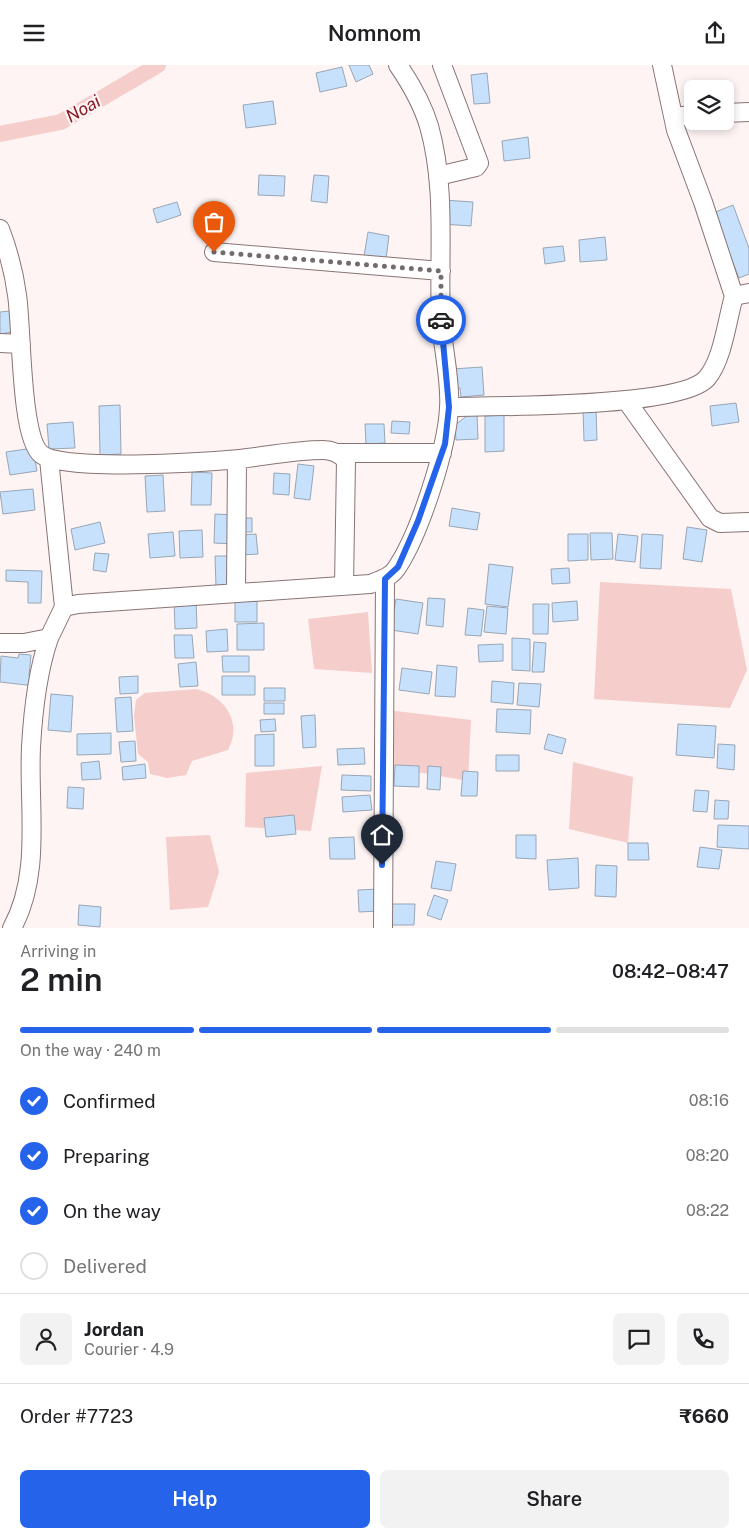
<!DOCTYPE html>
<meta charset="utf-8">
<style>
:root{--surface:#fff;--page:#f2f2f2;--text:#202124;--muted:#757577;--line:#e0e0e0;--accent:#2563eb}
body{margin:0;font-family:"Public Sans",sans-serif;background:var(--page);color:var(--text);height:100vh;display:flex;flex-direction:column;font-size:19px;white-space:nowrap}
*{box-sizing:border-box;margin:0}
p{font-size:16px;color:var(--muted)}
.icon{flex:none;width:28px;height:28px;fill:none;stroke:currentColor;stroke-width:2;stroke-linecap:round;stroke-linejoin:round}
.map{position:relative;height:863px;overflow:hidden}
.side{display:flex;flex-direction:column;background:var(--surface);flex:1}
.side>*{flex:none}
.controls{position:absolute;left:684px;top:15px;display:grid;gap:10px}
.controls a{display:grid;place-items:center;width:50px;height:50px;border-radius:8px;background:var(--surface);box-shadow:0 2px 8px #0003;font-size:25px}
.pin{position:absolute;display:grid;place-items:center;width:42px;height:42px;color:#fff;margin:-51px -21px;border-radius:50% 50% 50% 0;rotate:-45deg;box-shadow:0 0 5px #0007}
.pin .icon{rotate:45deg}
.courier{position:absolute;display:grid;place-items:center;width:50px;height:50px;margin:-25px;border:4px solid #2563eb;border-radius:50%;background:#fff;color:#222;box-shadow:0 1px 6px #0007}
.summary em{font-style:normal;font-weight:600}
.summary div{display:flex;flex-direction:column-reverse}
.summary{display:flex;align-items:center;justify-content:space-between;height:85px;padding:0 20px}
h1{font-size:32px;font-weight:600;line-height:38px}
.bar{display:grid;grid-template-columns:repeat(4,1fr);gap:8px 5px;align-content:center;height:60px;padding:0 20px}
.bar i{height:6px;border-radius:4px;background:var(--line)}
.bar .selected{background:var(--accent)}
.bar p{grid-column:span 4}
.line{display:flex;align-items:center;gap:12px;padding:0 20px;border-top:1px solid var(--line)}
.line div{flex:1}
.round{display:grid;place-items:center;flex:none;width:52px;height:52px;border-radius:8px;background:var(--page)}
ol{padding:0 20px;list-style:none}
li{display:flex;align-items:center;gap:15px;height:55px}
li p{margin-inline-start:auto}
li .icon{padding:5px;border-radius:50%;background:var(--accent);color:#fff;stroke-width:4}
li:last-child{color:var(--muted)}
li i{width:28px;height:28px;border:2px solid var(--line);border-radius:50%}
.action{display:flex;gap:10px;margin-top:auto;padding:10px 20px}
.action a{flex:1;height:58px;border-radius:8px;background:var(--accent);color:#fff;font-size:20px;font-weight:600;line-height:58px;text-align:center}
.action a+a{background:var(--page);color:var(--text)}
header{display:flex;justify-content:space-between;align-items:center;height:65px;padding:0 20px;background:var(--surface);font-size:22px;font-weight:600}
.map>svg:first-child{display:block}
.water{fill:#f5cdcb}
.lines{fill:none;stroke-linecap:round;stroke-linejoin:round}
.canal{stroke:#f5cdcb;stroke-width:16}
.building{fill:#c7e1fc;stroke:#98a6b5}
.street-casing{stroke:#897473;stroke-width:20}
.street{stroke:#fff;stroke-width:18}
.done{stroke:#746b6b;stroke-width:5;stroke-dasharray:0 9}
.route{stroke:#2563eb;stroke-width:6}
.labels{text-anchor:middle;stroke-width:4.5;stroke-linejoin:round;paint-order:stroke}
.water-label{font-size:18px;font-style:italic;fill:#891925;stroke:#fef4f4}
</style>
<header><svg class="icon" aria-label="menu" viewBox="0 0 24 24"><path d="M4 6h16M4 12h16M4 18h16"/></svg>Nomnom<svg class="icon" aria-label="share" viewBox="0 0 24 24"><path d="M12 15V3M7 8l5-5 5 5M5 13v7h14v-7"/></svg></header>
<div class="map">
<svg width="749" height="863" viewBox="0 0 749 863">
<rect width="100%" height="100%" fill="#fef4f4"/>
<path class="water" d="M600 517 731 524 747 605 730 643 594 634Z
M368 547 372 608 314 604 308 554Z
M196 624C225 631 243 657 228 685L192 696 186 710 167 713 150 709 148 697 138 689 134 651 136 635 145 628Z
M379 644 471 655 468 716 377 700Z
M573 697 633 712 628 778 569 764Z
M322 701 311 766 245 762 246 708Z
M210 770 219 807 208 842 170 845 166 772Z"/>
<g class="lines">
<path class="canal" d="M0 69 61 57 158 0"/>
</g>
<path class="building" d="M349 0H369L373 9 356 17Z
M342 2 347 21 320 27 316 8Z
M487 8 490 38 474 39 471 10Z
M273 36 276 59 246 63 243 40Z
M528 72 530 93 504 96 502 76Z
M259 110 285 111 284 131 258 130Z
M314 110 329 111 327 138 311 136Z
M443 135 473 137 471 161 442 159Z
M177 137 181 150 157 158 153 144Z
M733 140 749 183V209L739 213 713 148Z
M368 167 389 171 386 194 364 191Z
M605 172 607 195 580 197 579 175Z
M563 181 565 196 545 199 543 183Z
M10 246 12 267 0 269V247Z
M482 302 484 330 461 332 460 323H454L452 304Z
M736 338 739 357 712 361 710 341Z
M120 340 121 389 100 390 99 341Z
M583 344H596L597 375 584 376Z
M468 350H477L478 374 456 375 455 360Z
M504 350V386L485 387V351Z
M392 356 410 357 409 369 391 368Z
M73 357 75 383 49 384 47 359Z
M365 359H384L385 378 366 379Z
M33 383 37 406 10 410 6 387Z
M298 399 314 401 310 435 294 433Z
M192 407 212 408 211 440H191Z
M274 408 290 409 289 430 273 429Z
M163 410 165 446 147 447 145 411Z
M33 424 35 445 3 449 0 427Z
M452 443 480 448 477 465 449 461Z
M215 449 235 450 234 479 214 478Z
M242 453H252V467H241Z
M100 457 105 478 75 485 71 464Z
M687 462 707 465 702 497 683 494Z
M202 465 203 492 180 493 179 466Z
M173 467 175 491 150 493 148 469Z
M590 468H612L613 494 591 495Z
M256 469 258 489 242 490 241 470Z
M568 469H588V495L568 496Z
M618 469 638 471 635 497 615 495Z
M642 469 663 470 661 504 640 503Z
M95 488 109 489 106 507 93 505Z
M215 491H231V521L216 522Z
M489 499 513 502 508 542 485 539Z
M569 503 570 518 552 519 551 504Z
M6 505 42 506 41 538H28V517L6 516Z
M196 533 197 563 175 564 174 534Z
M428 533 445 534 443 562 426 560Z
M396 534 423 538 418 569 391 565Z
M235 536H257V557H235Z
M577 536 578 555 553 557 552 538Z
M533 539H549L548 569H533Z
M487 541 508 543 506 569 484 567Z
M468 543 484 545 481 571 465 570Z
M264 558V585H237V559Z
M227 564 228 586 207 587 206 566Z
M174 570H192L194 593H175Z
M512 573 530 574V606L512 605Z
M534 577 546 578 544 607H532Z
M503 579V596L479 597 478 580Z
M19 589 31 590 29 611H36L35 621 0 617 1 591 18 593Z
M222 591H249V607H223Z
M196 597 198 621 180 622 178 599Z
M437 600 457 602 455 632 435 631Z
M402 603 432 607 429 629 399 625Z
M138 611V628L120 629 119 612Z
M222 611H255V630H222Z
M492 616 514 618 513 639 491 637Z
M519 618 541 619 539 642 517 640Z
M264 623H285V636H264Z
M51 629 73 631 71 667 48 665Z
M131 632 133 666 117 667 115 633Z
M264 638H284V649H264Z
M497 644 531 645 530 669 496 667Z
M315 650 316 682 303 683 301 651Z
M275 654 276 666 261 667 260 655Z
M678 659 716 661 714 693 676 690Z
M111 668V689L77 690V669Z
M274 669V701H255V670Z
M548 669 566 674 562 689 544 684Z
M135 676 136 696 121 697 119 677Z
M718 679 735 680 734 705 717 703Z
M364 683 365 699 338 700 337 684Z
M496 690H519V706H496Z
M99 696 101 714 82 715 81 698Z
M145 699 146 713 123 715 122 702Z
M395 700 419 701V722L394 721Z
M428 701 441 702 440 725 427 724Z
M463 706 478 707 477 731H461Z
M342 710 371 711V726L341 725Z
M68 722 84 723 83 744 67 743Z
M695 725 709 726 707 747 693 746Z
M370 730 372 745 343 747 342 732Z
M715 735 729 736 728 754H714Z
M294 750 296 769 266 772 264 753Z
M718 760 749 761V784L717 782Z
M516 770H536V794L516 793Z
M354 772 355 794H330L329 773Z
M628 778H648L649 795H628Z
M700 782 722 785 719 804 697 802Z
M578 793 579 823 549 825 547 795Z
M436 796 456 799 451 826 431 823Z
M596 800 617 801 616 832 595 831Z
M379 824V846L359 847 358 825Z
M434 830 448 835 441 855 427 850Z
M389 839H415L414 860H389Z
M79 840 101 842 100 862 78 860Z"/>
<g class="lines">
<g class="street-casing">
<path id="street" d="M662 0 676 65 703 137 734 231
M725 48 749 47
M674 52 692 50
M438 111 476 102 479 98 442 0
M0 164C8 185 14 207 17 230 22 261 20 372 41 389 61 407 207 397 240 394 267 391 295 385 323 385 332 385 339 388 346 395L344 521
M214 187 441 206
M0 278 21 279
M626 335 710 453 720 458 749 457
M449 342C494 341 682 343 707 313 723 294 727 255 734 231L749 228
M339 388H442
M49 394 64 542
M236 527 237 394
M0 578H24L49 573 64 542 78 539 370 519C381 515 392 512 398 501 420 467 447 384 449 343 451 315 443 285 441 257 438 191 447 125 429 61 422 38 411 19 398 0
M12 863C42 809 28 741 31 682 33 646 37 608 49 573
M383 863 385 514"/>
</g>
<use href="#street" class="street"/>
</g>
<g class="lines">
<path class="done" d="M214 187 441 206V255"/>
<path class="route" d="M382 800 385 514 398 502 418 456 445 379 449 342 441 255"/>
</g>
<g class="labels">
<g class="water-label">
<text transform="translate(83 44) rotate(-30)" y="6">Noai</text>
</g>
</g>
</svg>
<div class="controls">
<a><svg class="icon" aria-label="layers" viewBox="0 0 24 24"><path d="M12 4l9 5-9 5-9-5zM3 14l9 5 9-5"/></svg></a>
</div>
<div class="pin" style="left:214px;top:187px;background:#ea580c"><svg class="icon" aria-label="bag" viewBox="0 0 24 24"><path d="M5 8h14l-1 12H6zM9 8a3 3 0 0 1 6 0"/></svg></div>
<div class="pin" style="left:382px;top:800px;background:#1f2937"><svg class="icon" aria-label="home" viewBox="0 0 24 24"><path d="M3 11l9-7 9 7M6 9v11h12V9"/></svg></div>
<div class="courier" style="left:441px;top:255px"><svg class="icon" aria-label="car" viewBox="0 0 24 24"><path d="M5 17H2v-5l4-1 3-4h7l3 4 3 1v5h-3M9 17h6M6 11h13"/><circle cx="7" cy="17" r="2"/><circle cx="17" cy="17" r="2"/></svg></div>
</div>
<section class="side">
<div class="summary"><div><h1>2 min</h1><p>Arriving in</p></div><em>08:42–08:47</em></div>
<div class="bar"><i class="selected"></i><i class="selected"></i><i class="selected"></i><i></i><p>On the way · 240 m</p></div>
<ol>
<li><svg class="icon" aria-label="check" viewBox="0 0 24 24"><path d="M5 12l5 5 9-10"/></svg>Confirmed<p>08:16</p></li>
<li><svg class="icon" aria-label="check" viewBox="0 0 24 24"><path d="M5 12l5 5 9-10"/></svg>Preparing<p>08:20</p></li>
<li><svg class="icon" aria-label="check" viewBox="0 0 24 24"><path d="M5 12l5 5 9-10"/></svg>On the way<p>08:22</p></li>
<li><i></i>Delivered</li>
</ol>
<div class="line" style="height:90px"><a class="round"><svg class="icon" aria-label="person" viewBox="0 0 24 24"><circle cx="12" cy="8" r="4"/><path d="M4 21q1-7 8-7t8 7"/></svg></a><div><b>Jordan</b><p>Courier · 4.9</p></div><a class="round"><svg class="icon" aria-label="chat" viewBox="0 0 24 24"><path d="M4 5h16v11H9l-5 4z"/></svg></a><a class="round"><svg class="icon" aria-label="phone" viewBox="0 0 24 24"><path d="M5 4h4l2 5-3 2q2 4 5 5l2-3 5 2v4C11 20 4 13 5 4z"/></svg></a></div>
<div class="line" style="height:65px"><div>Order #7723</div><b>₹660</b></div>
<div class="action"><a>Help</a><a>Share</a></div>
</section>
